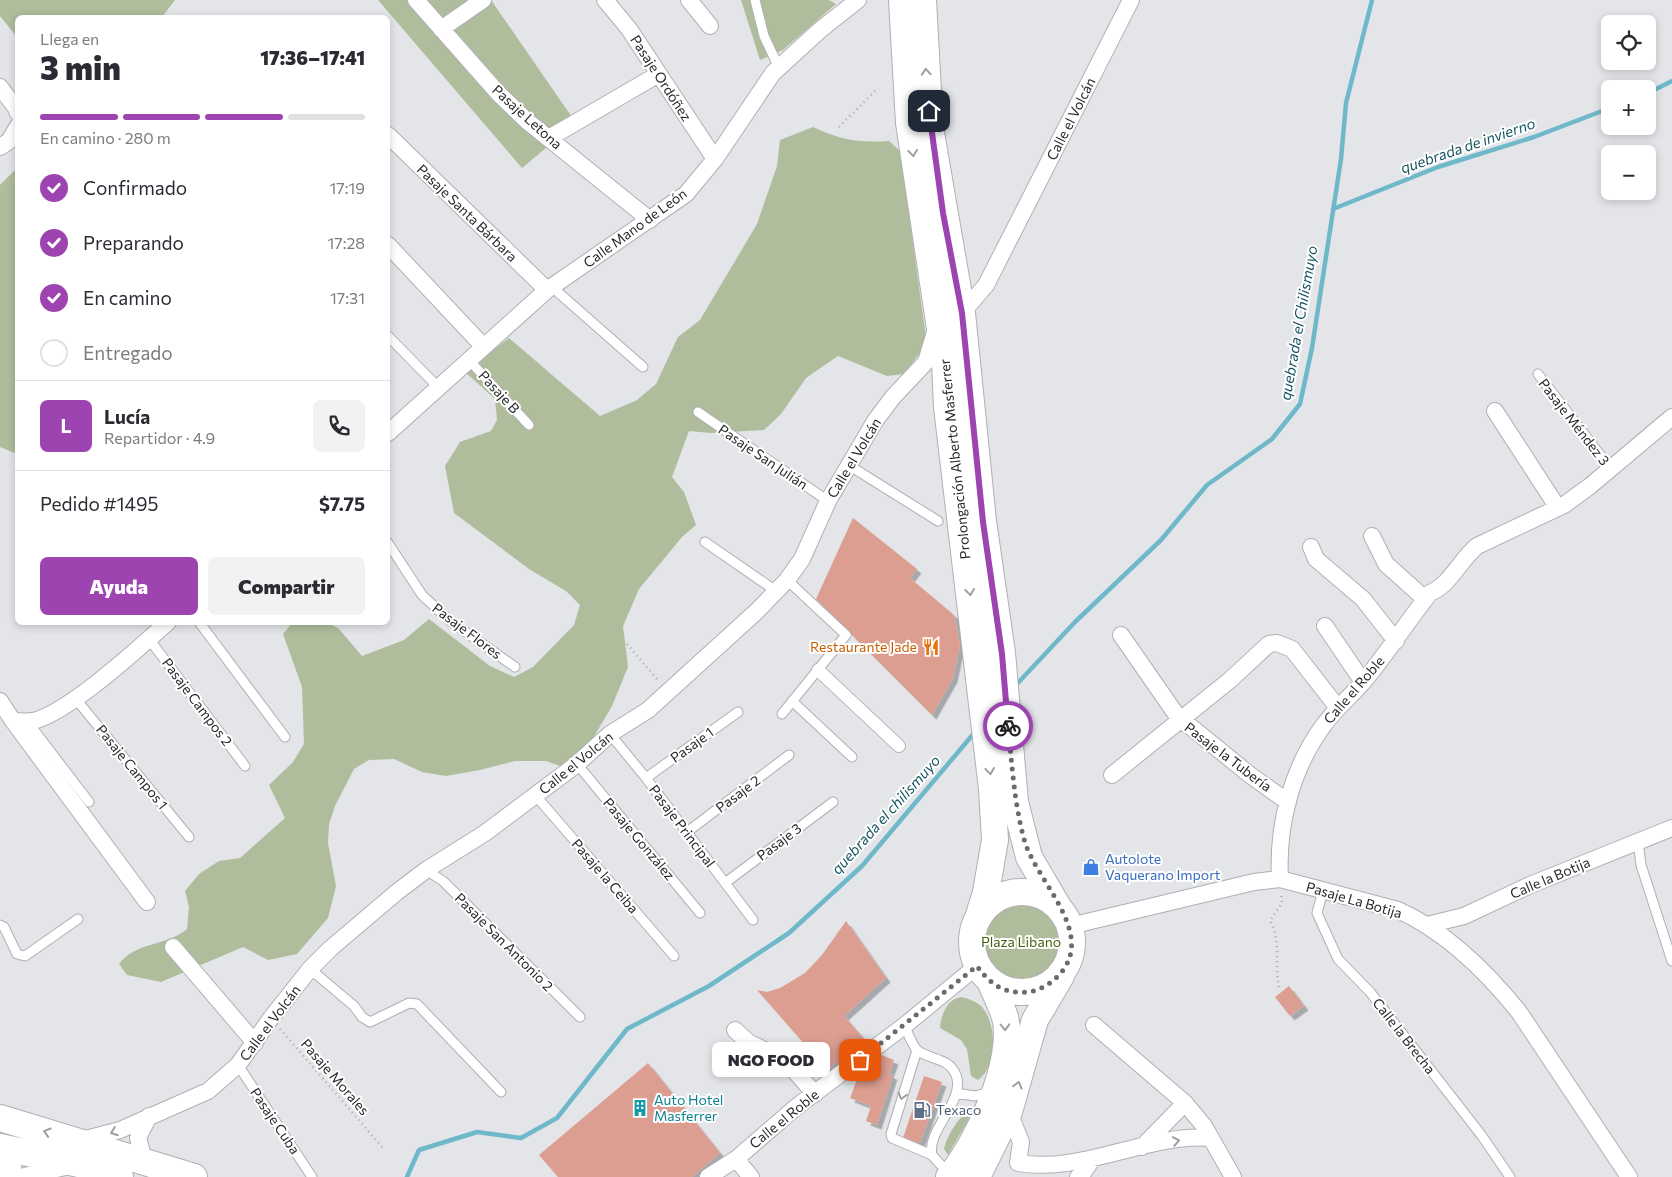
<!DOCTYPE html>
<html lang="es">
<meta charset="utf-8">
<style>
:root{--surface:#fff;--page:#f2f2f3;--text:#2b2b33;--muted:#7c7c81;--line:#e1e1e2;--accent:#9d44b0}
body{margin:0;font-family:Commissioner,sans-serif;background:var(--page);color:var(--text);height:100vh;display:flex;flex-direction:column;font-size:19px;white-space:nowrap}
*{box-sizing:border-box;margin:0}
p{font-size:16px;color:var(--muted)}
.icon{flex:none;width:28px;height:28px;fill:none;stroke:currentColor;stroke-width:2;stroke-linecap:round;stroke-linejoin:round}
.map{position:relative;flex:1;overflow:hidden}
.side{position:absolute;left:15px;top:15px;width:375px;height:610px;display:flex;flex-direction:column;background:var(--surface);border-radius:8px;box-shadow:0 2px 8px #0003}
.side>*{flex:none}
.buttons{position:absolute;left:1601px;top:15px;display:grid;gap:10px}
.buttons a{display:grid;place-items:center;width:55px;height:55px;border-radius:8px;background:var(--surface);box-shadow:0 2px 8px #0003;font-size:25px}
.pin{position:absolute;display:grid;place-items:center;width:42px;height:42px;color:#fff;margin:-21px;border-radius:10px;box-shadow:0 2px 8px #0006}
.courier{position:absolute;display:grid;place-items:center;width:50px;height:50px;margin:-25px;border:4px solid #9d44b0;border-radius:50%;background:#fff;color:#222;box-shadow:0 1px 6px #0007}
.bubble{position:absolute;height:35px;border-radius:8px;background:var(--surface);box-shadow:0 2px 8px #0003;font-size:16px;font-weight:800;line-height:35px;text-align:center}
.headline em{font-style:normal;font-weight:800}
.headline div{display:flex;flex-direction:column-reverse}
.headline{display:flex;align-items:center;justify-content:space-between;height:85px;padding:0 25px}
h1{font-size:32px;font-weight:800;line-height:38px}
.bar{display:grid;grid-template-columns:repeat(4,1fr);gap:8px 5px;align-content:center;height:60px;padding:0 25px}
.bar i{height:6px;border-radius:4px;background:var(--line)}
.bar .active{background:var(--accent)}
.bar p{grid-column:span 4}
.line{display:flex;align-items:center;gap:12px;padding:0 25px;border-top:1px solid var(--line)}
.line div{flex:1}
.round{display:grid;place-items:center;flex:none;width:52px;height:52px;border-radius:8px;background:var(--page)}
ol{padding:0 25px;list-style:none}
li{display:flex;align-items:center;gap:15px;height:55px}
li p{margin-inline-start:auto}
li .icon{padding:5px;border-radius:50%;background:var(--accent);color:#fff;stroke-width:4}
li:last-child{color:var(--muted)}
li i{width:28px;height:28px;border:2px solid var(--line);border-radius:50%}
.cta{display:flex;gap:10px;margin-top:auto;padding:10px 25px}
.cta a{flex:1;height:58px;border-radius:8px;background:var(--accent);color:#fff;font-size:20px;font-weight:800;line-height:58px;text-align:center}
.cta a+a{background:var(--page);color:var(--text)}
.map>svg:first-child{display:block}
.green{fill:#afbd9c}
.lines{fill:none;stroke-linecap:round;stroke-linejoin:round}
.stream{stroke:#6fb8c9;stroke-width:4.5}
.building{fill:#dc9e91;filter:url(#shadow)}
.service-casing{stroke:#afb0b4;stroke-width:11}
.pedestrian-casing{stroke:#afb0b4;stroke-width:14}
.minor-casing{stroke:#afb0b4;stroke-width:18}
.primary-casing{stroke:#afb0b4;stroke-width:28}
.path{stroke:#a9aaad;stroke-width:2.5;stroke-dasharray:1 4;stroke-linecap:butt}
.service{stroke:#fff;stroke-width:9}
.pedestrian{stroke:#fff;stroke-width:12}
.minor{stroke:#fff;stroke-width:16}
.primary{stroke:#fff;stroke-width:26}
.oneway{stroke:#9e9f9f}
.done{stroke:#696b6d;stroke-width:5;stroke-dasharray:0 9}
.route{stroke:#9d44b0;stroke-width:6}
.labels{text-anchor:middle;stroke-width:4;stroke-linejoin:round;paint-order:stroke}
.street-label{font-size:14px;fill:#28292a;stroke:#fff}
.food-label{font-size:14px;fill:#c56008;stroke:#fff;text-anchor:end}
.shop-label{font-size:14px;fill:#366cbe;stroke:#fff;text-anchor:start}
.park-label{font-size:14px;fill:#46600f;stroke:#fff}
.culture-label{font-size:14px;fill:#0d838f;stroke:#fff;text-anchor:start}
.service-label{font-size:14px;fill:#4e5e75;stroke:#fff;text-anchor:start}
.water-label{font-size:15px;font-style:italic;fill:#175662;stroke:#fff}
</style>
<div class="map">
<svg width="1672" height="1177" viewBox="0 0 1672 1177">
<defs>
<filter id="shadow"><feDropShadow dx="4.5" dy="4.5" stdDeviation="0" flood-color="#0004"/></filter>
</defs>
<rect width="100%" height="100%" fill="#e3e5e9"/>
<path class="green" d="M0 0H175L162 17 18 18 17 37 0 16Z
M378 0H491L576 123 522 168Z
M741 0H829L836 4 783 50 760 60Z
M813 127C841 140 858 143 889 141L900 151 927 344 904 374 887 376 838 356 806 378 781 414 764 430 711 433 689 431 672 477 684 492 696 525 682 537 639 589 623 626 628 667 612 706 586 750 566 768 546 761H515L480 770 446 776 422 772 394 759 369 760 354 769 335 806 329 824 328 843 336 886 328 918 297 954 268 960 243 947 161 982 127 975 119 964C135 942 167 946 187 929L189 907 185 891 199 874 219 861 240 858 285 818 269 785 293 762 304 744 302 687 283 634 292 623H329L339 629 362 656 404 640 429 619 490 666 514 677 533 667 574 625 580 605 566 591 529 569 454 513 445 466 460 442 491 431 497 420 495 399 465 372 509 338 600 416 637 400 656 384 678 337 700 320 757 224 777 166 780 140Z
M17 168V454L0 447V185Z
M982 942a39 39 0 1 1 78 0a39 39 0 1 1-78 0Z
M961 997C969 999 976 1001 982 1007 997 1024 998 1066 978 1080L971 1076 967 1049 961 1040 940 1028C941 1015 947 999 961 997Z
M964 1115 970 1117 948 1155 944 1149C946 1139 955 1122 964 1115Z"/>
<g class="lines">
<path class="stream" d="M1648 93 1672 81
M1333 209 1438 167 1534 137 1610 108
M1015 686 1075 622 1161 540 1207 485 1272 439 1300 404 1312 348 1341 159 1346 103 1372 0
M407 1177 419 1150 477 1132 521 1138 557 1118 627 1029 709 986 789 933 862 866 975 732"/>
</g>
<path class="building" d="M853 518 917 569 910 578 954 615 960 645 953 678 932 715 816 599Z
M846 921 886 978 844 1016 865 1040 827 1070 757 990 767 992 780 988 805 973 822 955Z
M1289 986 1304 1006 1290 1016 1275 997Z
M879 1054 894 1060 889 1074 893 1075 877 1125 866 1121 871 1106 850 1098 863 1064Z
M648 1063 720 1153 692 1177H558L539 1155Z
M924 1076 942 1082 920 1143 903 1138Z"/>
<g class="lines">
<g class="service-casing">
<path id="service" d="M755 0 764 36 779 68
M552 287 643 367
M388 336 437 386
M468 359 529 425
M1538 374 1611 469
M698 412 828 501
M850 466 938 521
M705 542 776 591
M388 543 422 595 449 620 515 667
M199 622 285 737
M149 639 245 766
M75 698 189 837
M792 701 852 757
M782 714 846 635 787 580
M27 721 89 802
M610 734 646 778 753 920
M577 764 700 913
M646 778 738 712
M536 796 674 956
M687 832 789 755
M1638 842 1641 865 1672 961
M426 870 443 881 580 1017
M725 883 833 802
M1323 890 1317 913 1338 959 1370 992 1482 1136 1510 1177
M0 925 4 927 17 954 25 956 78 919
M310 969 354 1006 362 1017 370 1022 409 1003 417 1004 501 1092
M904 1026C908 1032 912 1045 917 1050 929 1060 949 1057 956 1075 966 1101 926 1130 932 1155
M917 1050 891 1134 892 1138 932 1155 947 1172
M238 1065 312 1177
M956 1093 975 1096 990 1092"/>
</g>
<g class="pedestrian-casing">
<path id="pedestrian" d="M818 670 899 746"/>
</g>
<g class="minor-casing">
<path id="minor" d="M416 0 498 93 527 121 650 220
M605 0 629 29 715 159
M689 0 710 26
M441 29 483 0
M0 87 16 108 18 113
M388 135 547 290
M549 138 657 75
M0 147 9 141 18 126
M388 245 483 346
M962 313 986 285 1131 0
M1495 411 1558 508
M388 433 547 290 686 194 715 159 773 73 820 30 858 0
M1372 536 1386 564 1425 599
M1311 547 1316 559 1363 599 1396 641
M1325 626 1363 682
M1121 635 1180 720 1191 727 1250 775 1288 802
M0 701 13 721C19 721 27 722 33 721 68 713 139 648 168 622
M13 721 147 902
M1112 775 1230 680 1269 644 1277 643 1292 649 1338 708
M1280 879C1277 826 1291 770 1323 726 1335 709 1351 696 1364 681 1388 652 1407 622 1430 593 1450 585 1460 560 1477 546L1564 505 1590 486 1672 417
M1427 925 1464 916 1530 885 1672 828
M1070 926 1254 882 1280 879 1398 910C1447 932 1486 971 1519 1012L1629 1177
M173 947 255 1043
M1094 1025 1185 1103 1204 1126 1233 1177
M735 1030 748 1042 785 1060 815 1094
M1009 1112 1021 1142 1018 1163C1083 1174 1147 1133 1211 1138
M149 1116 138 1138 143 1156 151 1163
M82 1140 120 1130 208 1091 238 1065 271 1018 310 969 331 948 397 892 426 870 485 833 577 764 610 734 648 710 757 611 787 580 802 559 828 501 875 421 893 397 926 362 935 332
M1142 1147 1185 1103
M736 1159 751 1177
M20 1177 70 1166
M708 1177 736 1159 795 1108 904 1026 977 966
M1078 1177 1081 1176 1093 1158"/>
</g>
<g class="primary-casing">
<path id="primary" d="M902 0 909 123 945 362 947 407 992 789 995 840 986 892 978 918
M923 0 930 127 962 313 983 521 1002 653 1015 802 1029 857 1060 910
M972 942a50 50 0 1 1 100 0a50 50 0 1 1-100 0Z
M0 1118 194 1177
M0 1147 79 1164 120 1177
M1 1147 8 1166 5 1174 1 1177
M949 1177C977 1145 1016 1060 1005 1017 1001 1005 995 993 990 981
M977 1177 1009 1112 1035 1020 1061 976"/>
</g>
<path class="path" d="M839 127 876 90
M627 644 658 680
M1279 987C1274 966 1282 940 1270 921L1282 903 1281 894
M280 1029 383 1148"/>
<use href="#service" class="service"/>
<use href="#pedestrian" class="pedestrian"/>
<use href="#minor" class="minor"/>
<use href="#primary" class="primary"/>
</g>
<defs><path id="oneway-chevron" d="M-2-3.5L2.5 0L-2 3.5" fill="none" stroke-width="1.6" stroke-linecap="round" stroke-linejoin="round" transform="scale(1.25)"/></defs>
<g class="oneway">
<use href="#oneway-chevron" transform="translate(926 72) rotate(-94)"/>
<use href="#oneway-chevron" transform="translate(913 153) rotate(83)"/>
<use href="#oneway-chevron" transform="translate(970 592) rotate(83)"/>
<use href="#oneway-chevron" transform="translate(990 771) rotate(84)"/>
<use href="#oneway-chevron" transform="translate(1005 1027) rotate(88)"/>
<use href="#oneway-chevron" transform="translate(1018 1085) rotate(-75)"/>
<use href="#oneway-chevron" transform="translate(902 1096) rotate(107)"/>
<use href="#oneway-chevron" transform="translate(47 1132) rotate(-163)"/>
<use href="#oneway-chevron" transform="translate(114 1132) rotate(160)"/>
<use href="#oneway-chevron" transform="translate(1176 1141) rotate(-11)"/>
</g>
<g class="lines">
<path class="done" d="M860 1060 977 966C987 980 999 991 1017 992 1033 994 1047 987 1058 976 1099 934 1035 881 1024 839 1014 802 1012 764 1008 726"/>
<path class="route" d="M929 111 943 213 962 313 983 522 1002 654 1008 726"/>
</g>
<defs>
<g id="restaurant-bare" transform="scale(1.35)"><path d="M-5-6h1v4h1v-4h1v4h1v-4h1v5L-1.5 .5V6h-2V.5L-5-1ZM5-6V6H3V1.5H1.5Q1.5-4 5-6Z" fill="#e8710a" stroke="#fff" stroke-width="2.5" paint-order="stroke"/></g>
<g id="shop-bare" transform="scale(1.35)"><path d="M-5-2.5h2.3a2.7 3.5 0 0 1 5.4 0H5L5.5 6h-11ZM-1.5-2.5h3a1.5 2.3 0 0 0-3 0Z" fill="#3f7fe0" stroke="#fff" stroke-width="2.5" paint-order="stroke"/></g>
<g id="building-bare" transform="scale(1.35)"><path d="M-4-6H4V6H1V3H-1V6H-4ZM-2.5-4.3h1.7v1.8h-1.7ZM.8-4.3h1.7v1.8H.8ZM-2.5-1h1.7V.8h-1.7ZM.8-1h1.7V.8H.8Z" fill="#0f9aa8" stroke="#fff" stroke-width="2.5" paint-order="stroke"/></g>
<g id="fuel-bare" transform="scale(1.35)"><path d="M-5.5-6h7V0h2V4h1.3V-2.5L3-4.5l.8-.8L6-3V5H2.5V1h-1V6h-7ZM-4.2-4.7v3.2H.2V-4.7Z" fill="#5c6f8a" stroke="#fff" stroke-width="2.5" paint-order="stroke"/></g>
</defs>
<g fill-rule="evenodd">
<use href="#restaurant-bare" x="931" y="647"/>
<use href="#shop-bare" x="1091" y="867"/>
<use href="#building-bare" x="640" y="1108"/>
<use href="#fuel-bare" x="922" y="1110"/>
</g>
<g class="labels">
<g class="street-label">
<text transform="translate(661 78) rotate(57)" y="5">Pasaje Ordóñez</text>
<text transform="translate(527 117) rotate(42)" y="5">Pasaje Letona</text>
<text transform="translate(1071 119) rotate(-63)" y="5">Calle el Volcán</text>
<text transform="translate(467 213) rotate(44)" y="5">Pasaje Santa Bárbara</text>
<text transform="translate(635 228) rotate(-36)" y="5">Calle Mano de León</text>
<text transform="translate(499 392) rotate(47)" y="5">Pasaje B</text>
<text transform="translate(1574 422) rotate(52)" y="5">Pasaje Méndez 3</text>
<text transform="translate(763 457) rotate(34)" y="5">Pasaje San Julián</text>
<text transform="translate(854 458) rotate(-59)" y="5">Calle el Volcán</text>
<text transform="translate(955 459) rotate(-96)" y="5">Prolongación Alberto Masferrer</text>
<text transform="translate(467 631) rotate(37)" y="5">Pasaje Flores</text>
<text transform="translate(1354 690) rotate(-49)" y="5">Calle el Roble</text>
<text transform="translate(197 702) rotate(53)" y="5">Pasaje Campos 2</text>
<text transform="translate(692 745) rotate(-36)" y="5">Pasaje 1</text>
<text transform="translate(1228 757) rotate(37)" y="5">Pasaje la Tubería</text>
<text transform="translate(576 763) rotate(-39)" y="5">Calle el Volcán</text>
<text transform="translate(132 767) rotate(51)" y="5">Pasaje Campos 1</text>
<text transform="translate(738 794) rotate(-37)" y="5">Pasaje 2</text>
<text transform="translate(682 826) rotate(53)" y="5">Pasaje Principal</text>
<text transform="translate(639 839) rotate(50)" y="5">Pasaje González</text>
<text transform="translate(779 842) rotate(-37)" y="5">Pasaje 3</text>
<text transform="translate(605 876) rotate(49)" y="5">Pasaje la Ceiba</text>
<text transform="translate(1550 878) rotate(-23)" y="5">Calle la Botija</text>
<text transform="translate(1354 900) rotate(16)" y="5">Pasaje La Botija</text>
<text transform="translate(504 942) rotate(45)" y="5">Pasaje San Antonio 2</text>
<text transform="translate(270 1023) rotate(-53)" y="5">Calle el Volcán</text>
<text transform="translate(1404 1036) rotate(52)" y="5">Calle la Brecha</text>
<text transform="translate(335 1077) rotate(49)" y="5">Pasaje Morales</text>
<text transform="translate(784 1119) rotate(-39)" y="5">Calle el Roble</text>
<text transform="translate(275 1121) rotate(56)" y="5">Pasaje Cuba</text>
</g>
<g class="food-label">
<text x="917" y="652">Restaurante Jade</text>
</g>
<g class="shop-label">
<text x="1105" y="864">Autolote<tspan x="1105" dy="16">Vaquerano Import</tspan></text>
</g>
<g class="park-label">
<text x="1021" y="947">Plaza Libano</text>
</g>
<g class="culture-label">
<text x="654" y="1105">Auto Hotel<tspan x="654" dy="16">Masferrer</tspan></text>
</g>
<g class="service-label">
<text x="936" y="1115">Texaco</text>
</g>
<g class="water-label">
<text transform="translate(1468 146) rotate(-19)" y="5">quebrada de invierno</text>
<text transform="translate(1299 323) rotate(-80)" y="5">quebrada el Chilismuyo</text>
<text transform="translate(886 815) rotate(-48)" y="5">quebrada el chilismuyo</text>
</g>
</g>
</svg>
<div class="buttons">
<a><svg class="icon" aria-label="locate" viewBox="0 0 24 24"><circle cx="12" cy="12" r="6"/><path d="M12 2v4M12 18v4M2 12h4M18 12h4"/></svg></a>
<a>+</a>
<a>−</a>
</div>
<div class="pin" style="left:860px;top:1060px;background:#ea580c"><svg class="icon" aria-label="bag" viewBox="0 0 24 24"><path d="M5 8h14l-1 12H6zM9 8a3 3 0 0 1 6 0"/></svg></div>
<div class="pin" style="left:929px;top:111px;background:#1f2937"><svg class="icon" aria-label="home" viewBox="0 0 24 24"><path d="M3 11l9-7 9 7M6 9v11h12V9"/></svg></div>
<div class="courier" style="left:1008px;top:726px"><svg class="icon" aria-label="bike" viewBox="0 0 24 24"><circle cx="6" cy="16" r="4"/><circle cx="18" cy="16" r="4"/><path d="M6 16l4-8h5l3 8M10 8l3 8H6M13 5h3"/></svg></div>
<div class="bubble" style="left:712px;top:1042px;width:118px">NGO FOOD</div>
<section class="side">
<div class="headline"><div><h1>3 min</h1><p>Llega en</p></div><em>17:36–17:41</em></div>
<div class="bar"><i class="active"></i><i class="active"></i><i class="active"></i><i></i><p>En camino · 280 m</p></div>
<ol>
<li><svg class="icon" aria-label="check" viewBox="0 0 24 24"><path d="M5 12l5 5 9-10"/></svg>Confirmado<p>17:19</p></li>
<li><svg class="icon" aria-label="check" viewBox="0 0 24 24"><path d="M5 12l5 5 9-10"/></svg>Preparando<p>17:28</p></li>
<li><svg class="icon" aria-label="check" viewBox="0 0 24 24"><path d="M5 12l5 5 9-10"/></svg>En camino<p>17:31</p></li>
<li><i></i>Entregado</li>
</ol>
<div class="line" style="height:90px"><b class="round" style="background:var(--accent);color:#fff">L</b><div><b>Lucía</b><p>Repartidor · 4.9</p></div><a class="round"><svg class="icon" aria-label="phone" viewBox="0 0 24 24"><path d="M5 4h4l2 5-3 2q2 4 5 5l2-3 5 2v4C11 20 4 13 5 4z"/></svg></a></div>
<div class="line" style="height:65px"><div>Pedido #1495</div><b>$7.75</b></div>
<div class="cta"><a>Ayuda</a><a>Compartir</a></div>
</section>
</div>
